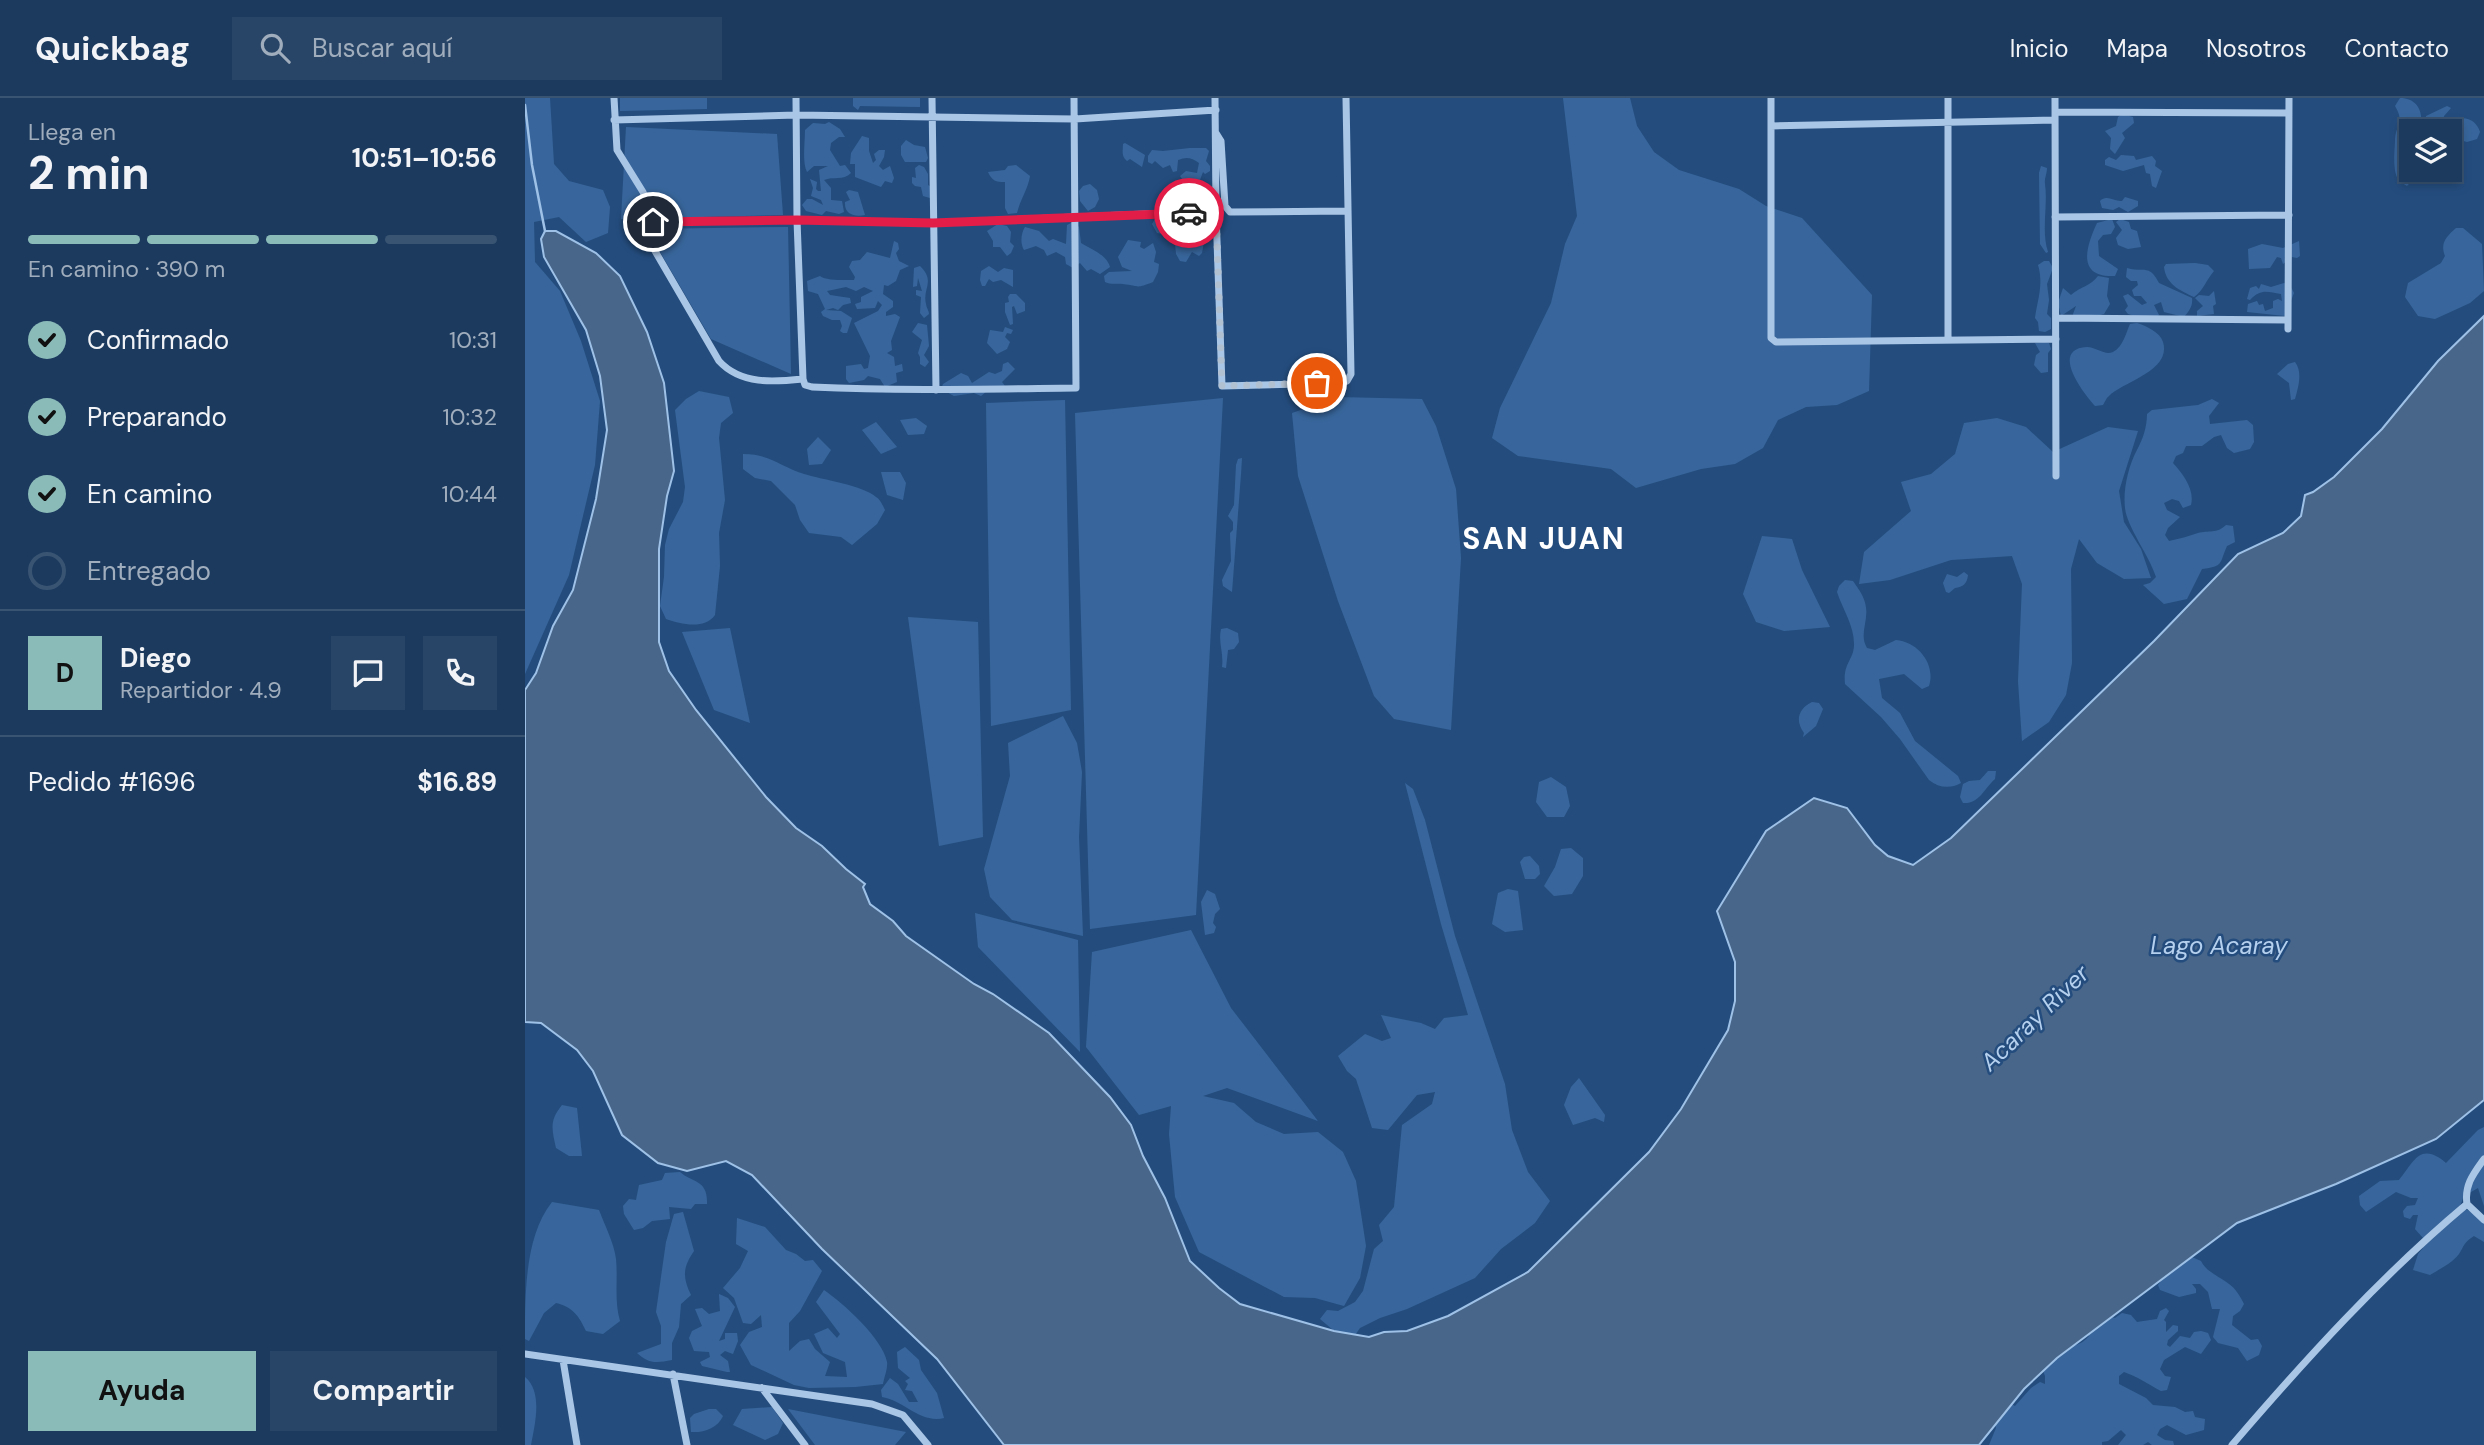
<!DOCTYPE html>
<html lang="es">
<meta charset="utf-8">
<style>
:root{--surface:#1b3a5e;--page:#284567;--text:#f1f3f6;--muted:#a0adbc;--line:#395473;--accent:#8bbbb9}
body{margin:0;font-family:"DM Sans",sans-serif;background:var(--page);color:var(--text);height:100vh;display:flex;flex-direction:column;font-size:26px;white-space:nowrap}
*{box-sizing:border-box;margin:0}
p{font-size:23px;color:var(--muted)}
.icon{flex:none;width:38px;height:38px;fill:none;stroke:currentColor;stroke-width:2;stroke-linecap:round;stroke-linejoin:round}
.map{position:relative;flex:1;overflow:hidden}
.side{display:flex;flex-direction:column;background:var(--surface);width:525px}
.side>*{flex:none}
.tools{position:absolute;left:1874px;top:21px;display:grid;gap:14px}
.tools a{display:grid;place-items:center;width:63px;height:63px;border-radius:0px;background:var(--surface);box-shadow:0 4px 10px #0003,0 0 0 2px var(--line);font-size:35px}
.pin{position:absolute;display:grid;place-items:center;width:60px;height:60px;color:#fff;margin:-30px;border:4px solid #fff;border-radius:50%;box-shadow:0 2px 7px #0007}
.courier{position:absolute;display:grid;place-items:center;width:70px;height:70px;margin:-35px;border:5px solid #e11d48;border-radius:50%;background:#fff;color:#222;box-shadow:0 2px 9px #0007}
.overview em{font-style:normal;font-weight:700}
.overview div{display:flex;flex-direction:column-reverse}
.overview{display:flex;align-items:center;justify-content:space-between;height:119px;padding:0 28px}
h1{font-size:46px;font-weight:700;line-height:52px}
.bar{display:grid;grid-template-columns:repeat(4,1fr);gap:10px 7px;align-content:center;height:84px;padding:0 28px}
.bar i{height:9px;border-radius:5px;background:var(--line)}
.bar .current{background:var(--accent)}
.bar p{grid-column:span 4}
.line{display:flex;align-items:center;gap:18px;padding:0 28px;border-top:2px solid var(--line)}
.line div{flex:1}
.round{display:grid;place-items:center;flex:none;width:74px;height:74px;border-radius:0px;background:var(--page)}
ol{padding:0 28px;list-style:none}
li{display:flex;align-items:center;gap:21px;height:77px}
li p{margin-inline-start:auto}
li .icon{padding:7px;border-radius:50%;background:var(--accent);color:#111;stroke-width:4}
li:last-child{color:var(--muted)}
li i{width:38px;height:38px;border:4px solid var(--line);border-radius:50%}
.primary-button{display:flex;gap:14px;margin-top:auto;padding:14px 28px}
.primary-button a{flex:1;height:80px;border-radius:0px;background:var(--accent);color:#111;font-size:28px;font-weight:700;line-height:80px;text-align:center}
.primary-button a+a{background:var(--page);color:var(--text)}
header{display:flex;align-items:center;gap:42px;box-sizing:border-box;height:98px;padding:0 35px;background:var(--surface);border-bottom:2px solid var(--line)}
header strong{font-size:33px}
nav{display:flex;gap:38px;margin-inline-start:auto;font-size:24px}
.search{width:490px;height:63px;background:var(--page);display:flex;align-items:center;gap:18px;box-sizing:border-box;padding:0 24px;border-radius:0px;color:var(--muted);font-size:26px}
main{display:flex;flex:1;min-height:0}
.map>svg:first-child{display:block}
.green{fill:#38669c}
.water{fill:#486689;stroke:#9ec1e7;stroke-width:2}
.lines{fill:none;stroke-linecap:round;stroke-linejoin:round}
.stream{stroke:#9ec1e7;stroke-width:2.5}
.street{stroke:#aac6e6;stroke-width:7}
.done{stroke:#b2c1d2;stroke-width:7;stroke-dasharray:0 12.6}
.route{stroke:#e11d48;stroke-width:9}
.labels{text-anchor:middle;stroke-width:5;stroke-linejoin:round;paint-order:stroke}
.water-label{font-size:24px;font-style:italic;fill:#b5d0ee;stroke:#244d7e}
.district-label{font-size:30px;font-weight:bold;letter-spacing:2px;fill:#fff;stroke:#244d7e}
</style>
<header>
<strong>Quickbag</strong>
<div class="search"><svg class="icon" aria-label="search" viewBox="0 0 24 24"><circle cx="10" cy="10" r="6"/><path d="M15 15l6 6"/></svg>Buscar aquí</div>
<nav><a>Inicio</a><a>Mapa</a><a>Nosotros</a><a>Contacto</a></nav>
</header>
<main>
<section class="side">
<div class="overview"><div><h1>2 min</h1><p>Llega en</p></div><em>10:51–10:56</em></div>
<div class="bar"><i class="current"></i><i class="current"></i><i class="current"></i><i></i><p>En camino · 390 m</p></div>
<ol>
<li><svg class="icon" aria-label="check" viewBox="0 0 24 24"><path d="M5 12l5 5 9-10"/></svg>Confirmado<p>10:31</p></li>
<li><svg class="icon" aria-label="check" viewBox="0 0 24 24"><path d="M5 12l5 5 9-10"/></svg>Preparando<p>10:32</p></li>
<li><svg class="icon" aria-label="check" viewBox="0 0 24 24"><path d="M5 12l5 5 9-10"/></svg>En camino<p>10:44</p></li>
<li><i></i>Entregado</li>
</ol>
<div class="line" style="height:126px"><b class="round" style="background:var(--accent);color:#111">D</b><div><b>Diego</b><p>Repartidor · 4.9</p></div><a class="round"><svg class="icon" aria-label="chat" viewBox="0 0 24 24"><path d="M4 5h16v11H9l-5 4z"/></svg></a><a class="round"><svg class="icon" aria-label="phone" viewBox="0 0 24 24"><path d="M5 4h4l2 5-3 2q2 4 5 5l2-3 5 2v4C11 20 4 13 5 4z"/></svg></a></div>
<div class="line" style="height:91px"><div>Pedido #1696</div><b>$16.89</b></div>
<div class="primary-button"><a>Ayuda</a><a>Compartir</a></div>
</section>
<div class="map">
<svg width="1959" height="1347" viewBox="0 0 1959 1347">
<rect width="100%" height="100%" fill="#244d7e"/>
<path class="green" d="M0 0H25L29 66 44 83 78 92 85 109 83 135 61 144 34 119 9 124 10 164 35 193 56 243 75 303 70 367 44 477 0 576Z
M95 0H182V11L95 13Z
M328 0H395V9L335 8 333 12 328 8Z
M1038 0H1105L1112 28 1129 54 1154 72 1214 91 1241 108 1277 120 1347 197 1344 293 1312 307 1281 309 1253 322 1238 350 1210 366 1176 371 1111 390 1086 371 993 358 967 340 975 310 1026 205 1040 146 1052 118Z
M1875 0C1894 0 1900 17 1894 33H1886V72H1896L1882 88C1879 86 1875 84 1873 81 1867 72 1870 50 1870 41 1871 26 1880 25 1870 8Z
M1922 8 1926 10 1919 18 1917 33H1900L1901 18Z
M1597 16 1608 19 1609 25 1597 35 1600 40 1590 56 1585 51 1586 40 1580 33 1591 28 1593 19Z
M1937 20C1947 21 1952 25 1955 34L1952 41 1942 44 1931 41 1925 49V33H1923L1929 21Z
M304 24 315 31 320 39H314L306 45 305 52 315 68 320 67 326 75C318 83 308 78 299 82L306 90V102L317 103 319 114 314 116 301 113 297 117 281 113 277 107 282 101H287L298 107 296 102 286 98 288 90 285 81 292 84 291 91 293 93H296L294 72 303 68H289L282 74C277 64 280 45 280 32L288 25 300 26Z
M101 29 252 36 258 117 96 121Z
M337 38 344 40V53L348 65 351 62 349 56 354 52H360L359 59 354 68 358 72 365 68 369 80 367 85 360 83 356 89 330 79V66H325L326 55Z
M381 42 389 47 400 49 403 60 401 64H380L376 57V48Z
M600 45 620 57 617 69 605 61 602 63C596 58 598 53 598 46Z
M665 50H681L684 53 681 63 685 68V73L680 76 678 74 675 82 660 85 655 78 661 73 672 75 674 65C666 59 661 59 653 62L652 73 648 74 645 67 638 70 630 63 627 66 623 64V58L627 52 638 53Z
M1596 57 1609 58 1611 62 1627 58 1631 63 1630 68 1637 73 1631 90 1627 88 1625 76 1621 75 1619 67 1598 73 1580 67V62L1584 59 1591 62Z
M394 67 399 69 403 76V87L406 89 405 100 398 98 396 89 390 88 387 85V79L391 80 390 70Z
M491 67 505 78C503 91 495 102 492 115L483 116 480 110V84C471 84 467 83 463 74L480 72 483 68Z
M1516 68 1522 70C1522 76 1519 81 1520 86 1523 108 1516 133 1523 154L1521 155 1515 146 1514 75Z
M565 86 572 92 574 101 570 109 563 113 555 103 554 93 558 88Z
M324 92 333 94 340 117C330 119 319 117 320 104L325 102 321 94Z
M1600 99 1613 103V108L1603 114 1594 109 1588 112 1577 110 1575 103C1582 96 1589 104 1597 103Z
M630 121H654L666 127 667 138 660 145 662 147 673 143 679 144 677 155 674 158 667 154 661 164 655 163 651 156 650 146 638 136 632 135 627 126Z
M1587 121 1590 129 1586 136 1578 137 1573 143 1574 158 1593 171 1590 178C1551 180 1561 149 1572 125Z
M1595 121 1604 124 1606 131 1612 133 1616 149 1603 151 1593 147 1591 140 1597 132 1591 124Z
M548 124 554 129 556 145C566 151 582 157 585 169L575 176 566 171 562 173 555 165 548 170 541 166 540 159 531 154 522 158 519 152 511 148 499 152C495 146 496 135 500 129L514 133 524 143 528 141 541 146 542 127Z
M473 126 482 128 486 134 485 144 489 148 486 155 482 158 475 149H468V143L462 133Z
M263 129 266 276 186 241 124 135 123 131Z
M1931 130H1938L1957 146 1959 193 1945 205 1910 221 1893 218 1880 199 1883 185 1916 165 1920 158C1915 145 1921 139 1931 130Z
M603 142 616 144 615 149 619 151 628 145 631 154 629 164 634 166 633 174 628 184C610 191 616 188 598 186 591 185 587 187 580 184L579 178 584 174 607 173 597 169 593 159Z
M369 143 373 145 374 151 371 155 374 163 384 168 375 172 371 183 363 188 359 187 358 196 368 203V209L361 214V218L370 216 375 219 366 243 367 252 362 255 369 259 370 268 377 266 378 273 371 275 372 284 360 289 355 281 343 278 339 282 324 285 321 281V268L336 266 339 271 343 270 345 258 329 225 353 213 357 207 353 203 350 210 332 211 330 206 336 204V199L348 193 339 189 331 193 321 189 302 193 305 197 325 200 326 205 318 207 313 212 308 210 301 212 316 213 327 220 322 235H318L315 233 317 228 315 222H307L298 218 296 214 300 211 293 196 283 193 282 183 295 178C301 183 320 182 329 182L330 179 324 169 327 163 335 162 342 154 365 160Z
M1774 143 1775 158 1772 160 1767 159 1758 166 1756 160 1752 159 1745 170 1724 171 1723 151 1737 146 1758 150Z
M1519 163H1524L1528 170 1522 186 1524 202 1522 216 1526 220V231L1520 234 1514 233 1513 224 1510 220C1512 204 1519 186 1513 167Z
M1670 165 1683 167 1689 173C1681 182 1679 192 1669 199 1654 192 1641 186 1639 169L1641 166Z
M395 168C411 184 397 190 401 206 401 209 404 213 404 216L399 220 395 215 396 199 391 197V192L397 193 393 180 392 188 388 189 389 170Z
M464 168 473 174 479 170 488 172V189L476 182 468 184 464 181 460 188H457L455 182 456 173Z
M1602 170C1618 175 1624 165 1634 185L1667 200C1668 208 1664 213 1659 219L1639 214 1636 204 1629 207 1634 217 1629 224 1603 216 1600 212 1603 208 1598 198 1603 196 1617 207 1622 205 1616 198H1609L1607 192 1613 187 1612 183H1606L1601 179Z
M1573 178 1584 180 1582 198 1585 206 1579 216 1550 224 1548 216 1551 208 1536 218 1533 205 1538 190 1546 197C1555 189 1566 188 1573 178Z
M1759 185 1765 187 1769 195 1760 218 1722 214 1723 206 1732 203 1734 207 1738 206 1740 213 1748 210V203L1753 201 1757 203 1756 196C1743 194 1736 190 1725 202L1722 201 1725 190 1731 188 1734 191 1736 186 1746 189Z
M1689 193 1691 206 1688 208 1689 216 1672 218V213L1678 208 1670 200 1674 197 1684 198Z
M485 196H491L500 205V213L492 216 489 208 487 209 488 226 485 227 480 214V205L484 204 483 199Z
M393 225 402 227 404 248 399 257 404 264 400 269 395 266V259L393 255 397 242 387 234Z
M1612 225C1621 228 1635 234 1638 244 1647 273 1597 284 1584 298 1581 300 1580 304 1578 307L1570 308C1559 296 1524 251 1562 249 1571 249 1580 258 1588 254 1598 249 1601 235 1605 226Z
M480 229 488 232 486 236 482 235 480 239 485 244 482 251 472 256 462 245 465 232 478 234Z
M1519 244 1524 245 1526 251 1523 255V274L1516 275 1509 267 1511 257 1515 254 1510 245Z
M483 264 490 271 477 284 480 288 462 293 456 298 449 295 429 298 416 291 418 286 436 275 443 278 447 285 464 274 470 276 477 273 478 266Z
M1770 264C1778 274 1773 290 1770 301L1766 302 1764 285 1752 276 1763 266Z
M174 293 204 299 208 315 196 325 194 340 200 402 194 435 195 468 190 517C179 532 156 526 141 521L135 508 139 479 140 447 144 431 158 404 160 389 150 312 161 301Z
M812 299 897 301 911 328 931 391 936 460 926 632 869 621 849 598 813 503 773 378 767 315Z
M698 300 671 817 565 831 550 315Z
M1687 301 1694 305 1684 318 1685 326 1722 322 1728 327 1729 344 1725 351 1709 355 1702 350 1696 337 1689 339 1677 348H1661L1658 355 1651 358 1648 365C1658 376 1670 392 1666 407L1658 410 1654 403 1647 401 1639 405 1642 412 1655 419 1643 430 1640 437 1644 443C1654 441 1664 438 1673 435 1684 432 1692 436 1701 427L1708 428 1710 444 1702 448C1694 466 1699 468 1677 471L1662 501 1639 506 1618 487 1625 485 1631 479C1624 457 1602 429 1600 410 1598 392 1603 369 1612 352 1618 341 1622 329 1622 316L1627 312 1673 307Z
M540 302 546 612 466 628 461 305Z
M391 320 402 328 399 336 383 337 375 322Z
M1472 320 1501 329 1528 354 1583 329 1613 333 1594 393 1599 424 1616 451 1626 480 1599 481 1572 465 1554 441 1546 471 1547 565 1541 597 1524 624 1497 643 1493 583 1497 486 1487 458 1426 462 1365 482 1334 486 1339 454 1386 413 1376 384 1406 376 1430 356 1439 325Z
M351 324 372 349 356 356 337 332Z
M293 339 306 352 297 366 284 367 282 351Z
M218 356C245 356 256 369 279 376 298 382 337 387 351 399 355 401 358 408 360 412L352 426 327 447 316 439 284 435 275 422 270 407 246 383 230 380 218 371Z
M717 360 716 376 707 494 698 488 697 482 706 463 705 435 708 432V424L703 418 709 407 711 367 713 361Z
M356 374H375L381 385 378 402 362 397Z
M1237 438 1267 441 1277 472 1305 529 1259 533 1231 524 1218 496Z
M1439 474 1443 477C1442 486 1438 489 1430 490L1424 495 1421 494 1418 485 1422 476 1432 479Z
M1320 482 1328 483C1334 492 1340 499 1341 510 1343 524 1334 537 1342 550L1350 552 1371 542C1393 544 1411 566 1404 588L1397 591 1379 576 1354 581 1357 600 1375 615 1390 643 1433 678 1436 685C1425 691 1414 690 1404 682L1375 641 1356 619 1320 586C1318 565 1328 563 1329 548 1330 529 1318 512 1312 494L1314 488Z
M383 519 453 524 458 739 414 748Z
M205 530 225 625 189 612 157 534Z
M702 530 713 535 714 544 709 551 703 552 701 570 697 569C699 555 693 545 696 531Z
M1287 604 1294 605 1298 611 1291 628 1278 639 1279 635C1270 623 1273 611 1287 604Z
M538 618 552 645 557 674 554 739 558 838 487 822 465 799 459 771 485 678 483 645Z
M1463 673H1471L1470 681C1459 691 1454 706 1438 705L1435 699 1438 686 1444 683 1455 682Z
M1026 679 1041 689 1045 708 1039 719H1022L1011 704 1014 684Z
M880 685 888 691 900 722 930 838 980 986 987 1032 1003 1074 1025 1103 1010 1125 976 1151 950 1180 882 1211 855 1220 835 1230 828 1240 814 1237 795 1221 802 1212 813 1213 830 1204 838 1193 849 1151 858 1143 854 1127 869 1109 877 1027 907 1006 910 994 892 997 863 1032 847 1030 831 981 822 973 813 958 840 936 857 943 866 940 856 917 896 925 910 931 919 920 943 917 916 826Z
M1046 750 1058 760V778L1047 796 1029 798 1019 788 1030 769 1036 751Z
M1005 758 1014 768 1015 776 1010 781H1000L995 764 999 759Z
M983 791 993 793 998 832 980 834 967 826 973 795Z
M682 792 690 796 695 811 690 816 688 825 691 829 689 835 680 837 676 804Z
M450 815 553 842 555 954 453 849Z
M666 832 706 910 793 1023 702 990 678 998 709 1005 731 1024 759 1036 793 1034 818 1054 831 1083 841 1148 835 1180 819 1208 790 1200 759 1199 674 1154 650 1099 644 1036 646 1008 614 1017 561 949 567 854Z
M1054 980 1080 1017 1079 1024 1070 1020 1048 1027 1039 1007 1046 989Z
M37 1007 52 1010 57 1058H44L31 1050C27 1031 24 1023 37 1007Z
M1959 1029V1108L1953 1090 1939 1098 1935 1108 1959 1121V1144L1949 1138C1939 1144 1939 1148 1934 1156 1927 1165 1915 1171 1905 1177L1888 1172 1893 1156 1898 1150V1140L1890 1131 1893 1117H1888L1885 1121 1879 1119 1878 1113 1882 1108 1890 1107 1893 1100H1886L1871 1094 1841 1114 1835 1107 1834 1098 1855 1083 1874 1082C1889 1064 1895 1043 1921 1065L1953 1032Z
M155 1074C167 1085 183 1081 182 1106H170L166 1111 144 1109 145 1121 127 1123 118 1130 109 1132 99 1116 98 1108 104 1101 111 1102 114 1087 137 1082 140 1075Z
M27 1104 74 1112C80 1128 89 1145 91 1161 93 1182 89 1203 95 1223L78 1236 61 1233C54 1218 48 1209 31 1205L19 1215 4 1243 0 1241C0 1195 0 1138 27 1104Z
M158 1114 169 1153C158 1169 157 1179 166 1197L156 1206 154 1229 147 1245V1262C131 1265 124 1266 112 1255L136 1246V1228L131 1214 141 1144 149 1116Z
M212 1120 240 1129 261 1152 271 1156 280 1163 288 1162 297 1173 275 1213 264 1225V1253L275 1243 284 1241 290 1251 305 1264 300 1278 322 1279 320 1264 298 1255 289 1236 303 1230 312 1240 315 1236 291 1204 299 1192C318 1205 358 1241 362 1264 363 1270 359 1280 358 1286L330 1289 284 1290 269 1287 226 1267 215 1247 224 1234 237 1229 236 1217 226 1226 218 1225 209 1200 198 1190 215 1170 223 1153 211 1146Z
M1667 1159 1676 1163C1681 1174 1694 1178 1704 1186 1711 1191 1715 1198 1719 1206L1715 1213 1708 1218 1707 1227 1726 1242 1733 1241 1737 1248 1734 1257 1722 1263 1713 1250 1693 1245 1688 1239 1695 1211H1687L1683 1194 1675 1186H1667L1671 1191V1195L1654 1199 1635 1192 1633 1187C1644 1173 1650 1164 1667 1159Z
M194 1196 203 1200 210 1209 194 1243 200 1241V1235H212L213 1243 208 1256 200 1253 195 1257 203 1263 205 1274H202L177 1268 175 1264 185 1259 184 1254 169 1253 164 1240 167 1233 177 1228 170 1211 177 1210 184 1216 195 1213Z
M1641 1210 1644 1213 1639 1222 1641 1224V1234L1648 1227 1653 1228V1233L1643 1242 1642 1247 1645 1249 1655 1238 1665 1240 1669 1234 1676 1233 1683 1235 1686 1242 1676 1256 1660 1249 1639 1262 1635 1271 1640 1278 1646 1279 1642 1292 1636 1293C1623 1286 1613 1279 1599 1274L1594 1278V1286L1621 1300 1628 1307 1650 1309 1660 1314 1668 1313 1670 1319 1680 1321 1679 1332 1661 1337 1642 1327 1635 1331 1632 1337 1640 1342 1648 1343 1649 1347H1627L1623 1344 1618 1347H1593L1601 1337 1596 1332 1583 1343 1577 1344V1347H1464L1471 1330 1469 1321 1484 1305 1490 1308 1506 1290 1515 1284 1520 1286V1278L1517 1270 1533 1248C1546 1248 1555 1249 1564 1238L1563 1231 1578 1216 1590 1220 1597 1215 1606 1217 1612 1224 1632 1221 1635 1213Z
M380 1249 394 1262 396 1272 412 1295 419 1320C396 1326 378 1302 357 1299L356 1292 365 1280 373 1286 384 1304H393L387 1293 380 1292 383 1286 380 1283 385 1280 373 1270 372 1254Z
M0 1279C18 1294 10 1326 6 1347H0Z
M247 1309 258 1325 253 1336 240 1342 208 1327 217 1311Z
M184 1311H191L198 1318C193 1330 178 1335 166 1334L165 1320 169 1316Z
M263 1311 381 1334 370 1347H290Z"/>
<path class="water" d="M20 133H31L71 155 95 178 122 234 139 285 149 373 142 398 134 451V544L144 573 171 612 241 699 271 730 297 748 321 771 340 786 338 789 345 806 368 823 381 838 449 886 468 896 524 935 585 999 606 1027 618 1058 640 1100 665 1163 694 1190 715 1206 809 1233 844 1239 859 1234 882 1233 923 1218 1003 1174 1124 1054 1156 1011 1203 932 1210 903V864L1192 813 1241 733 1289 700 1322 710 1350 747 1363 758 1388 767 1426 740 1629 543 1713 456 1758 435 1776 418 1780 397 1788 394 1809 379 1857 331 1913 263 1959 218V1002L1911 1041 1811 1086 1712 1125 1532 1260 1499 1291 1454 1347H479L412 1261 297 1151 227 1077 201 1063 162 1073 133 1065 97 1037 68 973 52 952 16 925 0 924V592L11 575 28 528 48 492 71 401 82 332 75 278 61 232 19 159 16 141Z"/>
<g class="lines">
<path class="stream" d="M0 7 7 67 20 133"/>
<path class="street" d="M89 0 92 52 118 94 128 124 130 153 194 263C216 287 249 284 278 281
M271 0 272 122 278 281 280 287 287 289C375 293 463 291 551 290L549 0
M407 0 411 292
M690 0 691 113 697 288 814 285 822 283 826 276 821 0
M1246 0V240L1251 244 1531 241
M1423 0V242
M1530 0 1531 378
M1530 14 1764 15
M89 22 271 17 550 21 691 12
M1246 28 1530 22
M691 35 696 43 700 108 705 114 823 113
M1530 119 1764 117
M128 124 272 122 408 125 691 113
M1531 220 1763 222
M1763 231 1764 0
M1942 1106 1959 1122
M0 1256 347 1306 378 1317 403 1347
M38 1262 52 1347
M148 1276 162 1347
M237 1290 280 1347
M1707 1347C1780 1262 1856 1178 1942 1106 1939 1087 1949 1075 1959 1061"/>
</g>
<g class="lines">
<path class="done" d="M664 115 691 113 697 288 792 285"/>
<path class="route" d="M128 124 272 122 408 125 664 115"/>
</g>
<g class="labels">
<g class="water-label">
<text x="1694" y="856">Lago Acaray</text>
<text transform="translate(1510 920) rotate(-44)" y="8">Acaray River</text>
</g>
<g class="district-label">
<text x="1019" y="451">SAN JUAN</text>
</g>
</g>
</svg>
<div class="tools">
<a><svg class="icon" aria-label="layers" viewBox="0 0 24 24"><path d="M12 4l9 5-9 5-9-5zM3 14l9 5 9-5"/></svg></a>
</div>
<div class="pin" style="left:792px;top:285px;background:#ea580c"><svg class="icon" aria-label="bag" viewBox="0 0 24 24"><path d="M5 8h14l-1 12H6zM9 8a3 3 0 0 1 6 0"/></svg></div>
<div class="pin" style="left:128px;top:124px;background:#1f2937"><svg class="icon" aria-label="home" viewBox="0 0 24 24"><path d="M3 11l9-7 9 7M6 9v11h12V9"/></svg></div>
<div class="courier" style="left:664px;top:115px"><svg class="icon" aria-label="car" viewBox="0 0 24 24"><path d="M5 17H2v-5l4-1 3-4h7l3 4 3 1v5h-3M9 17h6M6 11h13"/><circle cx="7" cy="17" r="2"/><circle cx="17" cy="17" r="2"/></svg></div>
</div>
</main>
